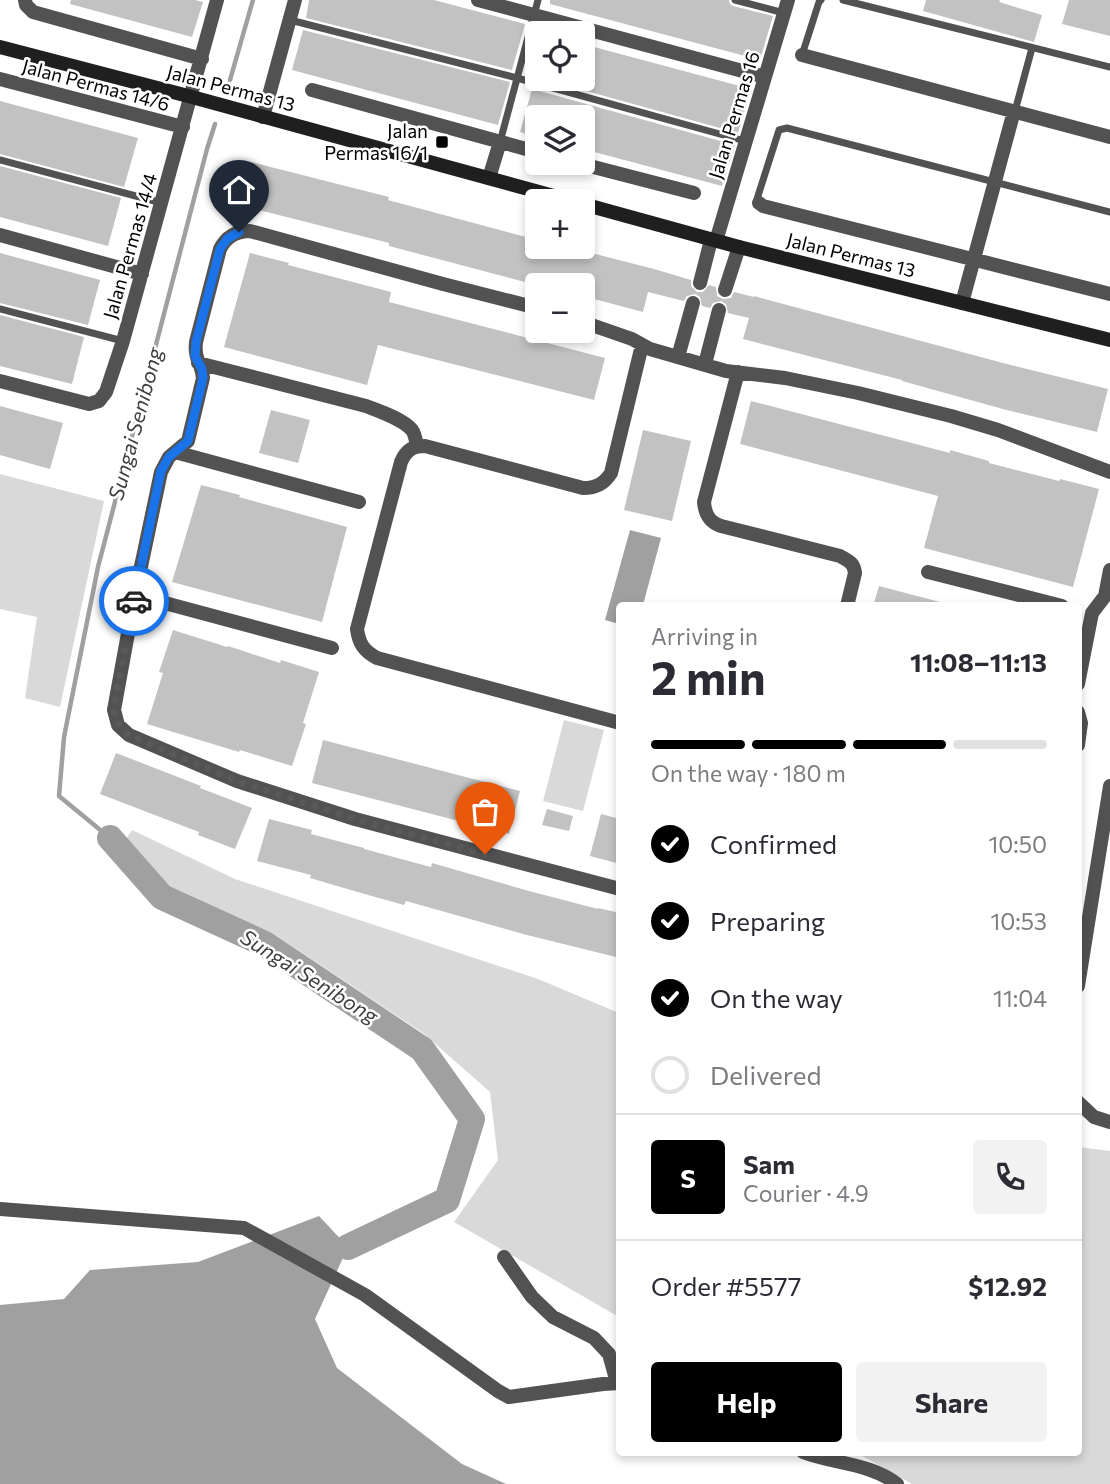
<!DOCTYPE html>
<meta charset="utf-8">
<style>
:root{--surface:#fff;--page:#f2f2f3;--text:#2b2b33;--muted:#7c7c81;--line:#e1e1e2;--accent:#000}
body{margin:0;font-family:Commissioner,sans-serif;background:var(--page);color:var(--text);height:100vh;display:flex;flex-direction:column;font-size:26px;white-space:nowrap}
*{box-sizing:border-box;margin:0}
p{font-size:23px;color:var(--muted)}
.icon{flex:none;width:38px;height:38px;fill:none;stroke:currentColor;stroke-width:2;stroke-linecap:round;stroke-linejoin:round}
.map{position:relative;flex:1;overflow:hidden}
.sheet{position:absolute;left:616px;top:602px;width:466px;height:854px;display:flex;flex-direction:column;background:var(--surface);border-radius:7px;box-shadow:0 4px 10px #0003}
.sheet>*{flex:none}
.tools{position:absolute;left:525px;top:21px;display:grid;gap:14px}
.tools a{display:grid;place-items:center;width:70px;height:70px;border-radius:7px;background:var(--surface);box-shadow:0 4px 10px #0003;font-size:35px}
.pin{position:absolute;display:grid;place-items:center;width:60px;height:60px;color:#fff;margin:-72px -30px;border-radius:50% 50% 50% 0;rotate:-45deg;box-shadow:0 0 7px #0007}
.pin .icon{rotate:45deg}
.courier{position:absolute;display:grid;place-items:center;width:70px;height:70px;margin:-35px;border:5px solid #1a73e8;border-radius:50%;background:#fff;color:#222;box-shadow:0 2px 9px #0007}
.headline em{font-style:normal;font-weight:700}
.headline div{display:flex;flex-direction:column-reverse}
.headline{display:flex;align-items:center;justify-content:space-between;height:119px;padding:0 35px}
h1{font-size:46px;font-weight:700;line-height:52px}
.bar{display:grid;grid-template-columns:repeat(4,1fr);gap:10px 7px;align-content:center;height:84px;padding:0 35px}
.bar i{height:9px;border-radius:5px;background:var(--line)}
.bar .on{background:var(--accent)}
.bar p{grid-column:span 4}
.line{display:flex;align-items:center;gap:18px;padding:0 35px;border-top:2px solid var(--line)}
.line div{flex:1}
.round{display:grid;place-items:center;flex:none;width:74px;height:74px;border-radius:7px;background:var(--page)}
ol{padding:0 35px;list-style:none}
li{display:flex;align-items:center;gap:21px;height:77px}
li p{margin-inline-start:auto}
li .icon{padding:7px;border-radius:50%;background:var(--accent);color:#fff;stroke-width:4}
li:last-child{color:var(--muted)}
li i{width:38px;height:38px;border:4px solid var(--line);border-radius:50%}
.cta{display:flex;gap:14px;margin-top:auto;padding:14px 35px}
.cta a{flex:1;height:80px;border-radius:7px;background:var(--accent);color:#fff;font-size:28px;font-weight:700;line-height:80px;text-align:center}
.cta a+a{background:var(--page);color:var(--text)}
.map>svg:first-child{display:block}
.green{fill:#d9d9d9}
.water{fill:#a0a0a0}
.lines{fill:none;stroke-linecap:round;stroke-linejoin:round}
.stream{stroke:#a0a0a0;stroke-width:4.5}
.river{stroke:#a0a0a0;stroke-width:26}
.building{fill:#c2c2c2}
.lane{stroke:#525252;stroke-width:7}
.street{stroke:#525252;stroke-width:14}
.secondary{stroke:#1f1f1f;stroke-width:14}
.done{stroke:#595959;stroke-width:7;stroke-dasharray:0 12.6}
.route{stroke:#1a73e8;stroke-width:9}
.poi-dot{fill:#000;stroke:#fff;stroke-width:2.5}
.labels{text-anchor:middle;stroke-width:5;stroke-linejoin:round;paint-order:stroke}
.street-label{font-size:19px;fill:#000;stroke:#fff}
.poi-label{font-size:19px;fill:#000;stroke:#fff;text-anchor:end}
.water-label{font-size:21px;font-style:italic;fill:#414141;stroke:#fff}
</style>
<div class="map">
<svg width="1110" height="1484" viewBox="0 0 1110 1484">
<rect width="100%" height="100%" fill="#fff"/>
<path class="green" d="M0 474 104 501 60 707 25 698 37 617 0 609Z
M564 720 604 730 583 811 543 801Z
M132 830 235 879 538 979 619 1013V1317L454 1222 498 1160 490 1092 423 1033 274 934 167 888 123 844Z
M1079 1147 1110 1151V1484H912L857 1453 1078 1452Z"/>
<path class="water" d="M630 530 661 538 643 605 620 606 619 624 605 620Z
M319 1216 348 1247 315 1319 337 1368 462 1464 506 1484H0V1305L64 1299 90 1270 198 1262Z"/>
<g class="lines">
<path class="stream" d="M230 80 253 0
M110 838 59 796 64 737 98 567 207 149 215 124"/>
<path class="river" d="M110 838 162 897 265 944 422 1049 472 1119 447 1200 348 1247"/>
</g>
<path class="building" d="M71 0H195L203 2 192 37 70 4Z
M309 0H434L525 24 512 70 306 18Z
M550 0H729L730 4 733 6 773 16 760 60 550 4Z
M926 0H1000L999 2 1042 15 1034 42 923 11Z
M1069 0H1110V36L1062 24Z
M303 30 510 82 498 125 292 70Z
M583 44 751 89 738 133 543 79H583Z
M532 89 735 145 722 186 583 149V117H537V137L520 132Z
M0 101 138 138 124 187 0 154Z
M247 161 389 197 388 200 537 240V247H568L654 269 691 280V286L697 292H703L709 285 716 287 717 296 723 299 731 298 734 292 754 297V296L1003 363 1108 389 1097 432 1003 409 902 381V380L743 339 749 318 728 313 726 304 721 301 713 303 710 308 702 306 700 297 695 294 687 296 684 301 648 292 643 312 583 296V285H536L389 246V243L235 204Z
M0 166 121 198 108 246 0 217Z
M0 253 100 280 88 325 0 303Z
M250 253 289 263 288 265 391 292 389 302 605 358 594 400 378 345 367 385 224 347Z
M0 315 84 337 72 384 0 366Z
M751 401 950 453V450L989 461V463L1059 481 1060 479 1099 489 1073 587 924 548 938 496 740 444Z
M0 406 63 423 50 469 0 455Z
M271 410 310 420 298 463 259 453Z
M643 430 691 441 672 521 624 510Z
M201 485 240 495 239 497 347 527 322 622 172 582Z
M879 586 940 602 939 606H873Z
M173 630 227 647 228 646 280 663 281 660 319 672 303 723 306 724 292 766 240 750 239 752 147 724 163 673 159 672Z
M323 740 520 791 509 834 312 783Z
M116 753 201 786 200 788 252 808 235 849 198 835 199 832 100 794Z
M547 809 573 816 569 831 542 825Z
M601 814 620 819V864L590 856Z
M269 819 312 830 311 834 364 848V849L431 867 432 863 529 891 598 909V908L620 913V958L527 935 406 901 404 905 361 893 310 878 311 875 257 861Z"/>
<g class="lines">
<path class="lane" d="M735 0 784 13
M843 0 1110 67
M290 20 517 78 745 141
M802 55 819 2 821 0
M1015 111 1032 48
M500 142 538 0
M0 160 162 203
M759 203 757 199 779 130 787 128 1110 212
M0 309 123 341"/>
<path class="street" d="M25 0 26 5 33 12 202 59
M478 0 765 77
M802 55 1110 137
M0 79 183 127
M312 90 537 152
M263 117 295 0
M578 163 694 193
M489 178 500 142
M759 203 763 206 1110 294
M0 235 142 274
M716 241 788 0
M700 283 711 240
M725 290 739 247
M962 303 1014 111
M537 308 443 284 250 231C236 231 226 237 220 249L196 342C194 361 202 363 203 378L188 441 169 457 161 472 135 595 114 710 118 725 129 735 237 781 355 819 620 889
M583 322 632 339 650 349 726 371 785 378 858 393 951 416 998 430 1110 472
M678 357 693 303
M198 363 366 406C379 411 403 419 412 430 415 434 416 441 417 446
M705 364 719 310
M738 372 704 502C705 514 709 522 721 526L840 556C849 561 854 563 855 573L847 606
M0 381 89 404 99 401 106 392 123 341 217 0
M175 452 359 502
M928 572 1062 606
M135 595 332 648
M1078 684 1092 613 1105 596 1110 570
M1078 712 1081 723 1078 745
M620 723 377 658C364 651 359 644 357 629L401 462C406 450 413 446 425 446L583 488C596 488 604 484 611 473L642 345
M1078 986 1110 786
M1078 1102 1094 1117 1110 1122
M0 1209 244 1228 365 1295 498 1391 509 1397 603 1384 620 1383
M504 1257 532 1297 553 1317 594 1338 609 1354 617 1383
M803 1452C834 1464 870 1463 897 1484"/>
<path class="secondary" d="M0 47 192 97 572 201
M583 204 739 247 1110 340"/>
</g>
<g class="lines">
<path class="done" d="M134 601 114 705C114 718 118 728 129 735L237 781 355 819 485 854"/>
<path class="route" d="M134 601 161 471 169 457 188 441 203 378 202 369 195 356 196 342 220 249 227 239 239 232"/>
</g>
<rect class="poi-dot" x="435" y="135" width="14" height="14" rx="3.5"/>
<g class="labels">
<g class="street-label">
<text transform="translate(96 85) rotate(15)" y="7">Jalan Permas 14/6</text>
<text transform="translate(231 88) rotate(15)" y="7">Jalan Permas 13</text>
<text transform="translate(734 115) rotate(-73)" y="7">Jalan Permas 16</text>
<text transform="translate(130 246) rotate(-74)" y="7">Jalan Permas 14/4</text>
<text transform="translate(851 255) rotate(14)" y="7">Jalan Permas 13</text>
</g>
<g class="poi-label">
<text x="428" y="138">Jalan<tspan x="428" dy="22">Permas 16/1</tspan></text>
</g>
<g class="water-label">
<text transform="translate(136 424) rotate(-75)" y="7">Sungai Senibong</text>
<text transform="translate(309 977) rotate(32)" y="7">Sungai Senibong</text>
</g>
</g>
</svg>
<div class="tools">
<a><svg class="icon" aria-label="locate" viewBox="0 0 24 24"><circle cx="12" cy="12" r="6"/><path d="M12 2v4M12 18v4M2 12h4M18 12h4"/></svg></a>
<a><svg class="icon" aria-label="layers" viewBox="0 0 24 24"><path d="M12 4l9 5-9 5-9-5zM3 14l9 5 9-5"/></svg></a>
<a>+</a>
<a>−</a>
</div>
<div class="pin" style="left:485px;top:854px;background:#ea580c"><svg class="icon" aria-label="bag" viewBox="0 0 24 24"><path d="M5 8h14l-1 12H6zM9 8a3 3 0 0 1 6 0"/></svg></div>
<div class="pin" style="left:239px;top:232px;background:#1f2937"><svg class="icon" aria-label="home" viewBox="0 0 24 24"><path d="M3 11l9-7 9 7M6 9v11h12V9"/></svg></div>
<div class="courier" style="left:134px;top:601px"><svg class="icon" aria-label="car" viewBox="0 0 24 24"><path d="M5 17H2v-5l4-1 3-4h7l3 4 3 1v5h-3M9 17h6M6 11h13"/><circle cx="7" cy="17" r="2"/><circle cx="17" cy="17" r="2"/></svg></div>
<section class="sheet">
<div class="headline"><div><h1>2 min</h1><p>Arriving in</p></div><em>11:08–11:13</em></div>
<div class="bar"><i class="on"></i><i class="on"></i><i class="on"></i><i></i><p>On the way · 180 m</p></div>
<ol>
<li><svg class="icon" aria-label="check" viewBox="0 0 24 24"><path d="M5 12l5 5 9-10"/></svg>Confirmed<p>10:50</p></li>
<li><svg class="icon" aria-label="check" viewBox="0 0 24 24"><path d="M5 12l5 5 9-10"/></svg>Preparing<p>10:53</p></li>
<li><svg class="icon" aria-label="check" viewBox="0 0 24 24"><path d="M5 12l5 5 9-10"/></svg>On the way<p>11:04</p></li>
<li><i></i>Delivered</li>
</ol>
<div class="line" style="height:126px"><b class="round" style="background:var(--accent);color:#fff">S</b><div><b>Sam</b><p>Courier · 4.9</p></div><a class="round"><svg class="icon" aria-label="phone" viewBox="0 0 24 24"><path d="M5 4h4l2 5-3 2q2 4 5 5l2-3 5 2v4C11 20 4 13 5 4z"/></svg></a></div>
<div class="line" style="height:91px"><div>Order #5577</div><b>$12.92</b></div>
<div class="cta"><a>Help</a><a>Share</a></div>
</section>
</div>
